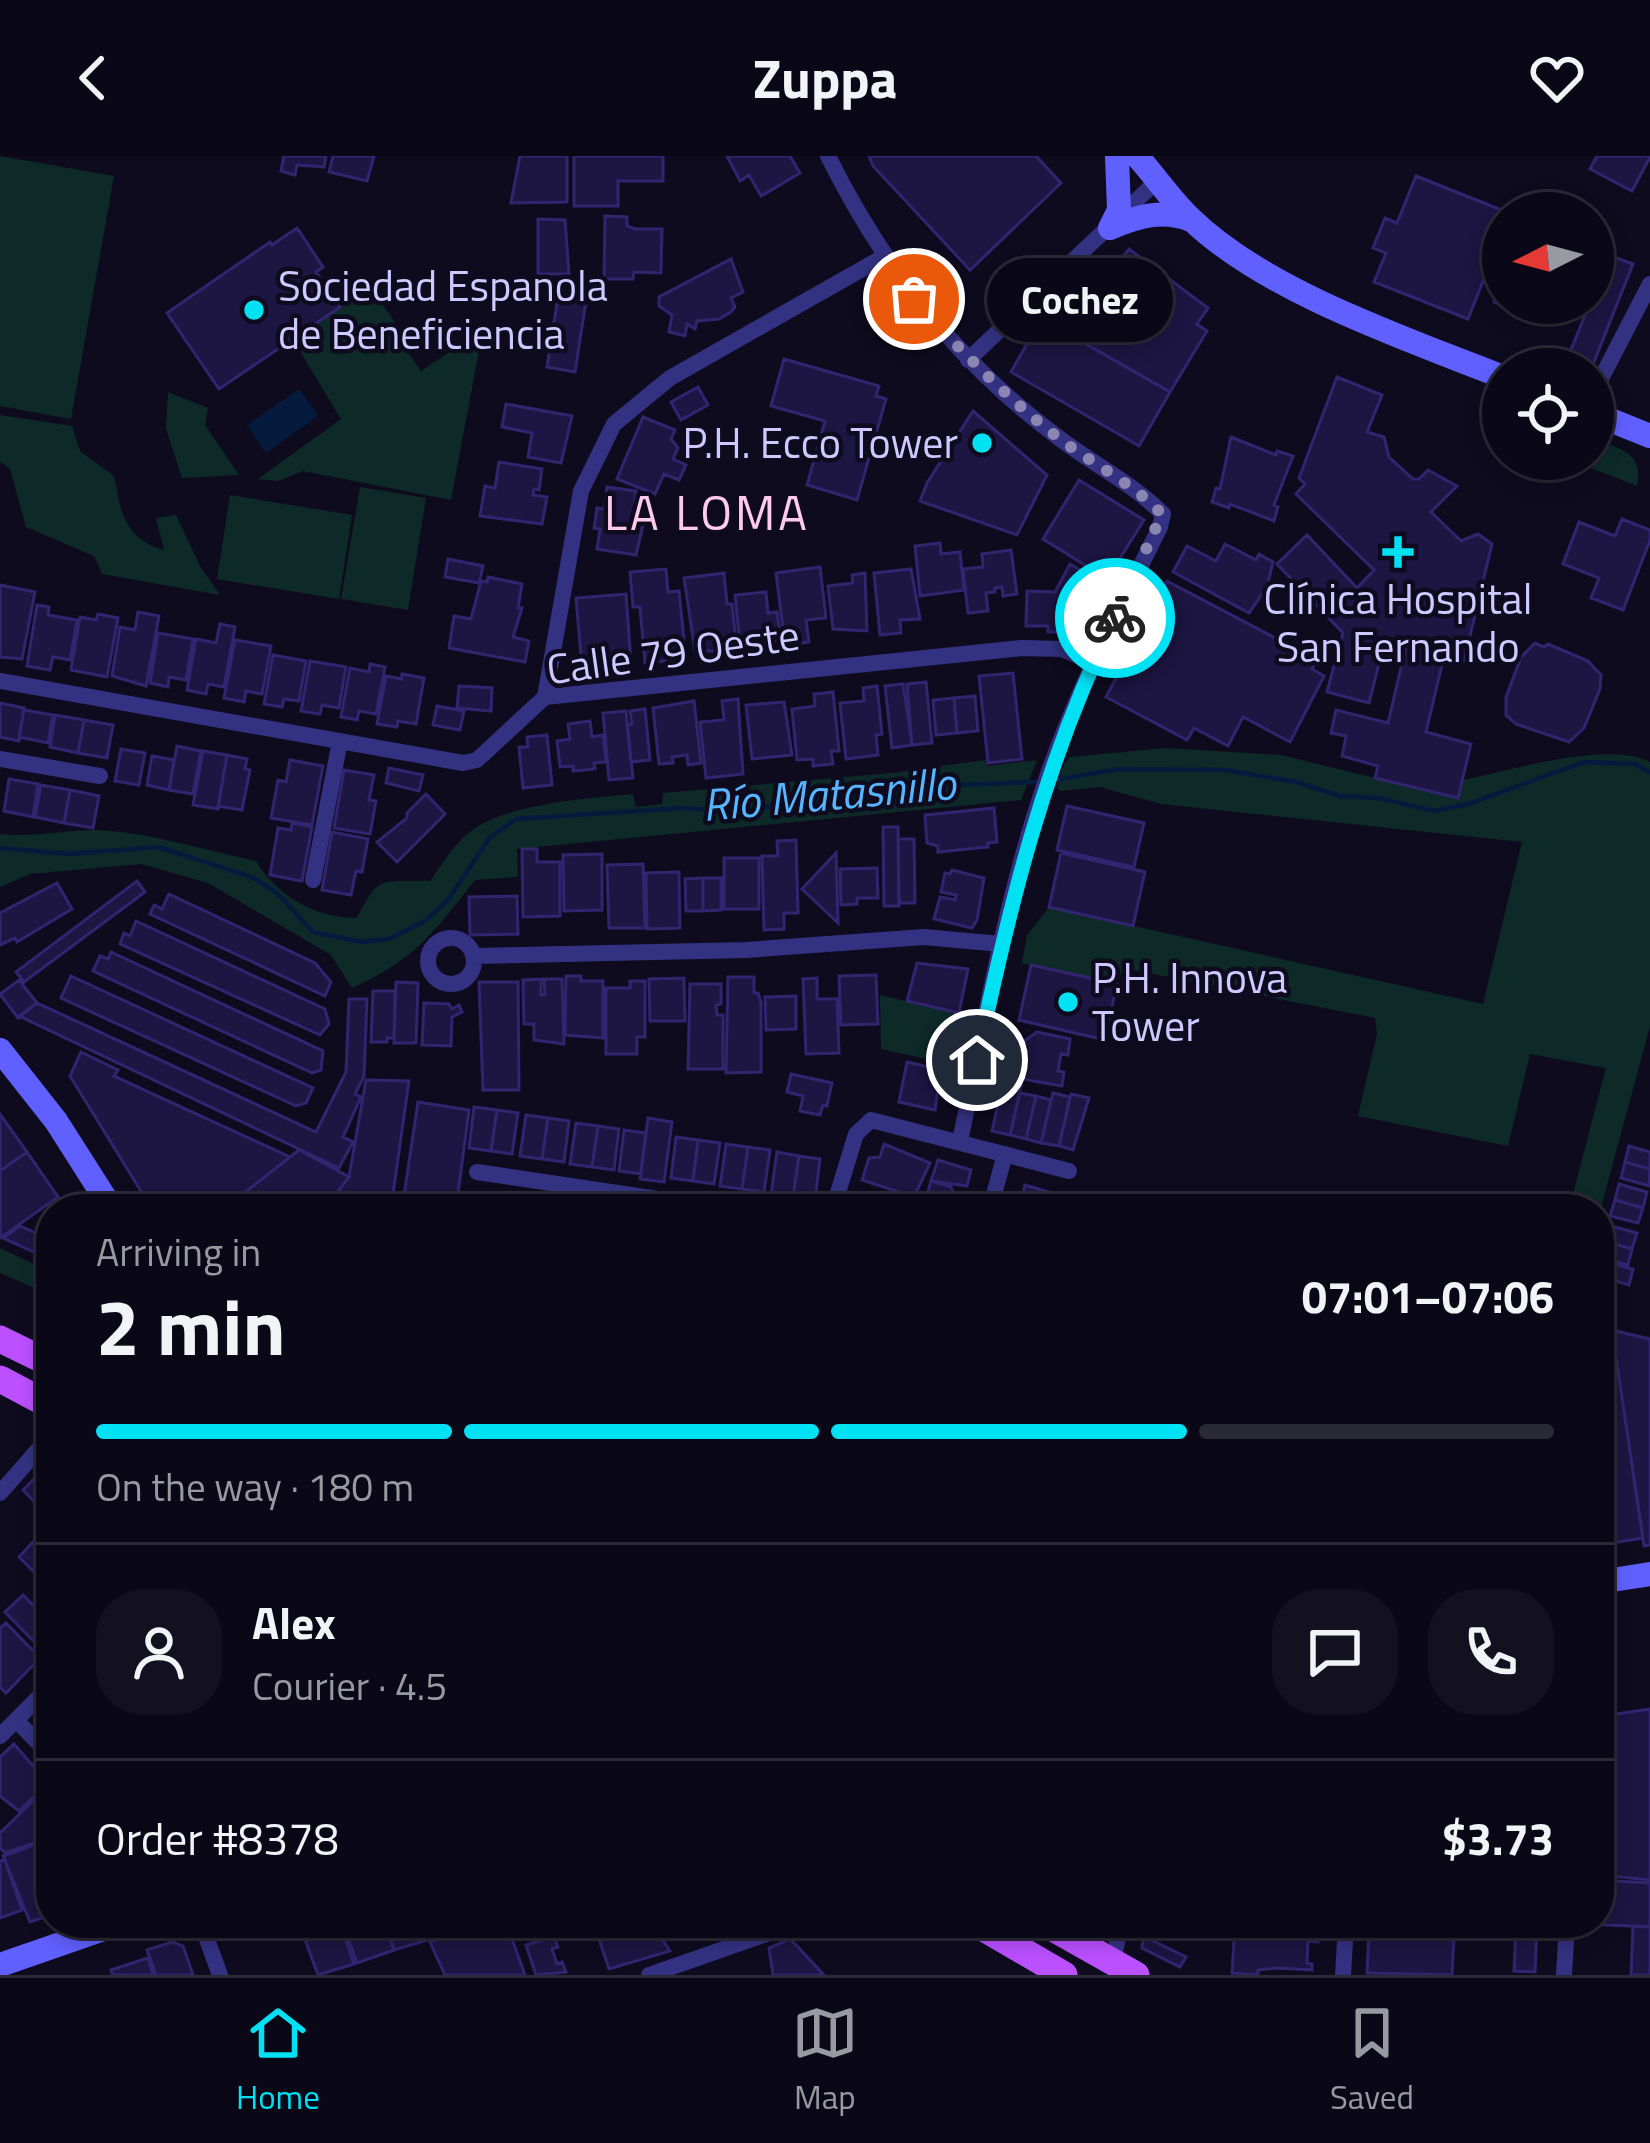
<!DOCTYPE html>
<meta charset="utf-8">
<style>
:root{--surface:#0a0817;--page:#131120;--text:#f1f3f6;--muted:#999aa1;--line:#2a2936;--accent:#00e1f4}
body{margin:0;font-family:"Titillium Web",sans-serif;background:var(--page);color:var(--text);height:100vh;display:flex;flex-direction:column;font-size:45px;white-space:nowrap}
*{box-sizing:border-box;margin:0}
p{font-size:39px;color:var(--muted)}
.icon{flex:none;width:66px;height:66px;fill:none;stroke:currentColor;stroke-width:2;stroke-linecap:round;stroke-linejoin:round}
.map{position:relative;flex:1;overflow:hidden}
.details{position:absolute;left:36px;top:1038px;width:1578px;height:744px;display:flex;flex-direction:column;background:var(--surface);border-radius:48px;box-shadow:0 6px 18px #0003,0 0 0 3px var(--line)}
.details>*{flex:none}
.needle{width:78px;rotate:264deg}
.tools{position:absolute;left:1482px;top:36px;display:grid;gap:24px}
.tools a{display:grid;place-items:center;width:132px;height:132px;border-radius:50%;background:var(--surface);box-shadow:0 6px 18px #0003,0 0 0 3px var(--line);font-size:60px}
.pin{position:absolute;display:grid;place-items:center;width:102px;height:102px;color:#fff;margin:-51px;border:6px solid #fff;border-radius:50%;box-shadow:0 3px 12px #0007}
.courier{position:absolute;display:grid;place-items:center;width:120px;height:120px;margin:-60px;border:9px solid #00e1f4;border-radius:50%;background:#fff;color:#222;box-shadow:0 3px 15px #0007}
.bubble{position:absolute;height:84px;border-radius:42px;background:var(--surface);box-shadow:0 6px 18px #0003,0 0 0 3px var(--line);font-size:39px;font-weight:700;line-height:84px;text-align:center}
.headline em{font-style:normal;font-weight:700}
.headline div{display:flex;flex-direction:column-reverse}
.headline{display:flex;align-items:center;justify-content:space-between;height:204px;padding:0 60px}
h1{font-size:78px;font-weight:700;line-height:90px}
.bar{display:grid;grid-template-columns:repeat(4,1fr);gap:18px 12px;align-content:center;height:144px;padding:0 60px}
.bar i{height:15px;border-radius:9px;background:var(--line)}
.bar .on{background:var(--accent)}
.bar p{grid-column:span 4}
.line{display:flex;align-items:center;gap:30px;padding:0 60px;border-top:3px solid var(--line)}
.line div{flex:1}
.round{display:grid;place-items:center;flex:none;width:126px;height:126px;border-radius:48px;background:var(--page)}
header{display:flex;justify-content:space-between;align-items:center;height:156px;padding:0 60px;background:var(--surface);font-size:54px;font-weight:700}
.tabs{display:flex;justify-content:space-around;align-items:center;height:168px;border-top:3px solid var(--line);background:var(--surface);font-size:33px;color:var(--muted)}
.tabs a{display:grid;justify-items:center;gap:6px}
.tabs .on{color:var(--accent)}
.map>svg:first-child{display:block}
.green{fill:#0d2a28}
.water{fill:#051b3e}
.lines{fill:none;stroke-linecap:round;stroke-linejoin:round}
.stream{stroke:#051b3e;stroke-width:4.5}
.building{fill:#1d1542;stroke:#322570;stroke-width:3}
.minor{stroke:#333282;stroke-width:16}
.secondary{stroke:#6060ff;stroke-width:24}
.primary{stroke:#ba50ff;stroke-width:27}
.done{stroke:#8b86b1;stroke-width:12;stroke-dasharray:0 21.6}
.route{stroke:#00e1f4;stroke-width:15}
.poi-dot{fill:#00e1f4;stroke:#0e0b1f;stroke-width:4.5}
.labels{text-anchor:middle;stroke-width:9;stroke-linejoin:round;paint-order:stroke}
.poi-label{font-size:42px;fill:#cec9ff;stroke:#0e0b1f;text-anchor:start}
.street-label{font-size:42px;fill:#cec9ff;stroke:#0e0b1f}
.water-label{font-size:45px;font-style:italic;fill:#57b5ff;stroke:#0e0b1f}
.quarter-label{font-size:48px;letter-spacing:3px;fill:#ffcbed;stroke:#0e0b1f}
</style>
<header><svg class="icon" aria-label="back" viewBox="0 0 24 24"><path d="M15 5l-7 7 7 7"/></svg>Zuppa<svg class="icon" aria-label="heart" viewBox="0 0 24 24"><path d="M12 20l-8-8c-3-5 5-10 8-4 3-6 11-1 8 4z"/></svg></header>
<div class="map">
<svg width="1650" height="1819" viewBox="0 0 1650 1819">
<rect width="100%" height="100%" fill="#0e0b1f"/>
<path class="green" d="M0 0 114 20 71 263 0 250Z
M370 130 395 166 390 171 421 215 469 183 481 184 451 344 303 315 278 325 258 323 341 263 293 184Z
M168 236 208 252 205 269 239 319 182 322 166 273Z
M0 259 72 270 80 295 114 320C121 356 124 383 164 394L156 362 176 359 200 410 220 439 102 418 94 400 26 371 10 313 0 306Z
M1593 283C1619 292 1645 297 1637 330L1568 303H1593Z
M360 331 426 342 408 454 341 443Z
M230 339 352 359 339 443 217 423Z
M1166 592 1281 599 1457 642 1462 624C1510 615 1607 584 1650 606V870L1599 1059V1053H1569L1606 912 1530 898 1508 990 1358 960 1377 878 1375 862 1123 812 1117 828 1022 807 1027 779 1049 751 1483 848 1522 686 1161 648 1100 631 1060 635 1057 631 1064 608 1070 601Z
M985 604 987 610 1037 604 1021 644 517 693 518 721 475 724C433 777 415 804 352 832L331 799 208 727 141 708 30 718 0 731V678C33 682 63 674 96 674 150 676 203 694 256 705 277 741 317 762 357 762 379 717 382 726 430 725 441 710 452 691 466 679 503 647 585 643 633 638L636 651 662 648 663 637 892 617Z
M880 839 969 860 959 910 881 893Z
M0 1092 44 1113 51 1099V1160L34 1152 42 1135 0 1117Z"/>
<path class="water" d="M299 233 318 260 266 297 247 269Z"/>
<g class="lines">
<path class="stream" d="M1050 625 1118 613 1225 614 1296 626 1340 640 1378 642 1434 655 1468 648 1584 606 1635 608 1650 616
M0 692 69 698 159 691 254 722 276 736 313 776 362 786 389 783 425 765 448 744 490 681 516 663 683 652 736 656 903 631 1039 626"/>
</g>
<path class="building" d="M284 0H326L324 11 297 9 295 19 281 15Z
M333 0H374L367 25 329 16Z
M520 0H567V46L511 47Z
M574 0H663V25H618V50H574Z
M727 0H790L800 17 761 40 749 19 740 25Z
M869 0H1036L1061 27 970 114 873 10Z
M1597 0H1650V1L1632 35 1590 13Z
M1416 20 1509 57H1503V75L1468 163 1374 126 1386 97 1373 92 1385 62 1397 67Z
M605 60 627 61V70L635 73H662L661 117 634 116 633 123H604Z
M538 63 565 64 569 118H538Z
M297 72 323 111 316 116 340 151 219 233 167 157 270 86 272 89Z
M1129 93 1208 152 1197 168 1207 175 1170 236 1055 170 1062 156 1101 117 1114 113Z
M1608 99 1633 108 1592 211 1568 201 1590 147H1593Z
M731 103 743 136 731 142 735 151 731 156 719 163 697 165 695 173 687 168 685 180 669 176 672 159 659 150V141Z
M1503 122V147H1545L1539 164 1494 146Z
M558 141 586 145 575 216 547 211Z
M1047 166 1170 236 1139 290 1011 216 1029 184Z
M784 203 879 230 876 240 886 243 857 344 807 329 825 265 771 250Z
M1337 221 1382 239 1367 276 1384 281 1389 301 1413 323H1419L1428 314 1457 330 1431 356 1461 385 1478 378 1492 388 1464 505 1444 500 1426 576 1471 588 1458 642 1375 622 1378 610 1342 600 1346 580 1331 577 1336 554 1388 567 1407 486 1384 488 1369 547 1327 536 1343 477 1277 408 1307 379 1357 432 1374 414 1296 338 1305 328 1299 322Z
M698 231 708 249 681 264 671 246Z
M506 248 572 260 561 307 528 301 532 277 502 271Z
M973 255 1047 319 1017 379 920 345 927 327Z
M643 261 675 274 671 283 678 292 673 303 686 309 679 324 664 318 655 338 617 323Z
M1231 281 1276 299 1277 295 1293 300 1274 349 1278 351 1274 365 1230 348 1229 352 1212 346 1216 332 1220 333Z
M499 306 542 313 539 334 534 333 533 339 547 341 542 368 480 360 485 330 495 332Z
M1079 324 1144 364 1107 423 1043 383Z
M607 331 636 335 635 345 648 347 636 399 597 393 600 373 594 372 597 352 604 353Z
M1622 363 1650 374V384L1623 454 1591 442 1599 422 1563 408 1579 366 1615 380Z
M940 387 941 398 960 396 964 434 920 440 915 390Z
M1225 388 1256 404 1259 398 1273 406 1267 431 1249 457 1173 416 1187 390 1216 405Z
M1011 394 1017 438 1003 440 1002 431 995 432V436L986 437 988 455 968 457 963 413 983 411 982 398Z
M448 403 483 410 479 427 445 421Z
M1070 408 1094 422 1097 430 1090 444 1097 448 1091 460 1084 457 1079 465 1059 476H1048V470H1026L1027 435 1055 436Z
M820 411 826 462 806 464 809 486 785 489 776 417Z
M666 413 668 436 679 435 686 503 645 507 640 451H633L630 416Z
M911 413 920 463 900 464 901 477 880 479 874 417Z
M724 417 727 448H732L737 495H695L684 422Z
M865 417 867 475 833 473 828 430 853 427 852 419Z
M488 421 522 428 518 452H522L513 481 529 485 525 506 449 492 454 460 471 463 481 425 487 426Z
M1167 425 1317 504 1312 513 1324 520 1290 586 1243 561 1228 590 1194 572 1187 584 1106 541Z
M0 429 35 436 22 503 0 501Z
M766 436 768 457 777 456 781 485 772 486 773 495 741 498 735 439Z
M626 438 631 507 582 511 576 442Z
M37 449 49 451 48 459 77 464 70 504 53 501 50 514 27 510Z
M138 456 159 460 146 530 112 520 120 471 135 474Z
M98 458 118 462 107 521 71 514 80 461 96 464Z
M220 468 235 471 224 531 208 528 206 538 187 534 196 483 216 487Z
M158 477 193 483 186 524 169 521 168 531 150 527Z
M235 484 271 490 262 538 246 535 244 546 224 542Z
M1535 487 1544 491 1548 488 1588 505 1601 519 1600 533 1584 572 1569 586 1516 568 1506 559V541L1521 501Z
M273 499 306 505 299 545 284 543 282 551 264 548Z
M310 505 346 511 339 552 322 549 320 558 301 555Z
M370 508 385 511 376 558 359 555 357 564 341 561 350 512 369 516Z
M1013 517 1022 603 988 607 979 520Z
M402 518 424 522 416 568 398 565 397 571 377 568 386 520 402 523Z
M926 526 932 587 912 589 907 528Z
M903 528 912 589 892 592 885 530Z
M459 530 492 532 491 555 457 552Z
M877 530 882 578 876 579 878 599 846 603 840 547 864 545 863 532Z
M833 536 839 595H831L833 608 813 610V603L797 604 792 553 815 550 814 538Z
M975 540 978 575 957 577 954 542Z
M954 542 957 577 936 579 933 544Z
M738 543 743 618 706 622 700 566 724 564 722 545Z
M694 545 701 607 688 609 687 599 672 601 673 607 659 608 653 552Z
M784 546 792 599 752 603 746 549Z
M0 547 24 552 19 585 0 581Z
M437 550 464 555 460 574 433 569Z
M645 553 650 604 631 606 627 569 632 568 630 555Z
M24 554 53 559 48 587 19 581Z
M626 555 633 622 609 624 603 557Z
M55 559 84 564 78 597 50 591Z
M84 564 113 569 107 602 78 597Z
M590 565 592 581 603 579 606 606 594 607 595 613 573 615V610L560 611 557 585 570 583 568 568Z
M547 579 552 629 523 632 519 591H528L527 581Z
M177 590 201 595 193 638 169 634Z
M121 593 145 597 139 629 115 625Z
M203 595 227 599 218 653 193 649Z
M227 599 247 603 245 613 250 614 242 654 218 650Z
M152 600 174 604 169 634 147 629Z
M290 604 323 610 312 669 271 662 278 624 286 626Z
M389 612 423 619 419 635 386 627Z
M344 614 374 619 369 644 376 645 370 678 334 672Z
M9 623 38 628 33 661 4 655Z
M41 629 70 634 64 667 35 661Z
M70 634 99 640 93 672 64 667Z
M426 638 445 658 397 706 377 686 407 662V657Z
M1067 650 1144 667 1134 711 1057 694Z
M994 652 997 686 988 687V691L938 696V690L927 687 925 659Z
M292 667 312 671 302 725 270 719 278 672 291 674Z
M883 671H898L899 750H884Z
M332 676 368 683 362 716 356 715 351 739 322 734Z
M898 683H914L915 747H901L899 742Z
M796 684 798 757H784V773L764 774 762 700H778L777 685Z
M522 693H537V706H560V760L523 761Z
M836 697 838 767 802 733Z
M1061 697 1145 716 1133 770 1049 751Z
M602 698V754L564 755 563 699Z
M724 702H759V753H724Z
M643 708 645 772H609L607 709Z
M877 712 878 742H857V748L841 749 840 713Z
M952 714 984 722 977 764 972 772 934 763 940 741 955 744 956 739 941 736 945 717 950 718Z
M679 716 680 772 647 773 646 717Z
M703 722V755H686L685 723Z
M703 722H721V754L703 755Z
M137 725 145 736 24 826 16 816Z
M57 727 72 753 17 786 15 782 0 789V757Z
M169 738 315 807 331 826 325 840 150 758 154 749 162 753Z
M517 740 518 778 470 779 469 741Z
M136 765 325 853 329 868 320 879 120 788 124 777 130 780Z
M111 796 323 895 321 914 312 917 93 815 100 800 108 803Z
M917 807 968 813 959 857 907 845Z
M1031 809 1117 828 1105 884 1019 864Z
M876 819 878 868 841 869 839 820Z
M71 820 313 932 306 947 296 950 61 842Z
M566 820H581V825H603V882L565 879Z
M728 821H754V837H758L761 846V916L726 917Z
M684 822 685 865H650L649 823Z
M817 822V843H837L839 897 806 898 803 823Z
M541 823V839L545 838 544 823H562L564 888 534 884V868H524L523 824Z
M19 824 37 847 18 862 0 838Z
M630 825H645V881H637V898H606V832H630Z
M396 826 418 827 416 887H394Z
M479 826H518L519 934H483Z
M690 828H721V848L716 849 717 859H723V913H688Z
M373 835H395L394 882H387V886H371Z
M796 840V873L766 874 765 841Z
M349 843H367L364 920 355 938 361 941 343 981 353 986 339 1012 19 860 37 847 316 976 346 916Z
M424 847 449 848 452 853 459 849 462 856 452 861 451 890 422 889Z
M1037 876 1070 883 1068 899 1061 898 1058 915 1064 916 1062 930 1005 920 1010 895Z
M81 896 118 914 114 920 290 1001 224 1053H152L70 920Z
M907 906 941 914 935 954 899 946Z
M791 918 832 927 827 950 823 949 820 959 800 955 803 940 787 936Z
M1004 922 1022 926 1010 979 992 975Z
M366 924 409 925 391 1052 325 1053 349 1021Z
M1020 937 1036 940 1026 983 1010 979Z
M1053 937 1070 941 1059 990 1041 987Z
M1071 938 1089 942 1073 994 1059 990Z
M1036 940 1051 944 1041 987 1026 983Z
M418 946 469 954 456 1053H402Z
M474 951 497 954 491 995 469 992Z
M497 954 518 957 512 998 491 995Z
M0 958 27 996 0 1015Z
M526 959 548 962 542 1003 520 1000Z
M548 962 569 965 564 1006 542 1003Z
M648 962 672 966 664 1026 640 1023Z
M576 967 598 970 592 1011 570 1008Z
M598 970 619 973 614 1014 592 1011Z
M624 974 646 977 641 1018 619 1015Z
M676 981 698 984 693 1025 671 1022Z
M698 984 720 987 714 1028 693 1025Z
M726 988 748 991 742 1033 720 1030Z
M884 988 930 1007 914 1041 862 1024 869 1002 880 1001Z
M1629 990 1650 996V1013L1625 1006Z
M748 991 770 994 764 1036 742 1033Z
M299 994 349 1021 325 1053H249L238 1042Z
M27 996 58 1041 0 1082V1015Z
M777 996 799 1000 793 1041 771 1038Z
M799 1000 820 1003 815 1044 793 1041Z
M938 1004 971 1014 967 1030 931 1025Z
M1625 1006 1650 1013 1649 1030 1621 1022Z
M931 1025 951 1031 954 1038 964 1040 960 1053 925 1047Z
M1619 1028 1647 1036 1643 1052 1615 1044Z
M1025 1029 1059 1039 1055 1053H1033L1021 1046Z
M1072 1039 1111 1047 1110 1053H1069Z
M1615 1044 1643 1052 1638 1067 1610 1060Z
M1608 1069 1637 1077 1632 1093 1604 1085Z
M20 1070 51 1084 45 1101 3 1082Z
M1604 1085 1632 1093 1628 1109 1600 1101Z
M1605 1106 1633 1113 1629 1129 1601 1121Z
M1612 1174 1650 1183V1389L1644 1390Z
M1599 1177 1613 1181 1643 1382 1599 1389Z
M36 1321 51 1337V1363L23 1334Z
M35 1384 50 1399 34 1416 19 1401Z
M49 1434 51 1436 49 1501 5 1456 23 1439 33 1449Z
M6 1467 40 1502 6 1537 0 1531V1472Z
M1650 1553V1724L1599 1719 1609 1559Z
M14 1588 48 1627 19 1655 0 1640V1601Z
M45 1633 51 1639V1681L5 1697 0 1692V1677Z
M37 1688 51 1727V1759L30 1766 3 1700Z
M5 1704 22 1754 0 1762V1705Z
M1599 1724 1650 1727V1771L1587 1768 1599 1767Z
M299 1767H340L354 1808 318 1819Z
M343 1767H385L394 1794 357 1807Z
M385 1767H444L448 1778 394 1794Z
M462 1767H489L492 1775 507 1769 525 1819H445L430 1786 450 1779 447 1772Z
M630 1767H652L670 1795 609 1813 595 1771Z
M1372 1767H1455L1454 1781 1372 1776Z
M1235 1768 1319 1773 1318 1786 1308 1785 1307 1807 1312 1808V1814L1277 1812 1258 1814V1819L1232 1817Z
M1516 1770 1537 1771 1535 1816 1514 1815Z
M1633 1770 1650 1771V1819H1631Z
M1369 1776 1454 1781 1452 1819 1367 1817Z
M554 1780 558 1791 552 1793 557 1808 562 1806 566 1816 536 1819 526 1789Z
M1143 1780 1186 1801 1180 1811 1142 1792Z
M790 1783 798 1791 824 1819H773L769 1792Z
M172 1786 183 1790 193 1819H156L147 1794Z
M148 1802 153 1819H113L111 1814Z"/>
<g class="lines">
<path class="minor" d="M828 0C883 111 959 208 1059 282 1093 308 1132 327 1163 358L1160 371C1118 456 1074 540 1044 630 1005 745 985 867 960 985
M968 204 1158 24
M1593 238 1650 128
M0 525 463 607 477 604 545 541 1022 492 1062 493 1093 507
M545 541 581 335 614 268 670 222 885 100
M0 603 100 620
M313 724 340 585
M428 805a23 23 0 1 1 46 0a23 23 0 1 1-46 0Z
M473 800 746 794 924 781 1001 788
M477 1016 725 1053
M833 1053 856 978 871 964 1069 1015
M990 1053 1005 998
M0 1337 51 1279
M16 1564 51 1600
M0 1580 51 1529
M201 1767 220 1819
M1113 1806 1121 1767
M649 1819 798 1767
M1343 1819 1346 1767
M1564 1819 1567 1767"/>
<path class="secondary" d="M1137 0C1155 20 1171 44 1191 63 1265 135 1407 183 1503 221
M1110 72C1138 60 1163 53 1191 64
M1110 72 1119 54 1117 0
M1593 257 1650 280
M0 894 56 965 112 1053
M1599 1426 1650 1418
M0 1809 121 1767"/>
<path class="primary" d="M0 1183 51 1208
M0 1223 51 1250
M975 1767 1064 1819
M1044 1767 1136 1819"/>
</g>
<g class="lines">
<path class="done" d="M914 143C958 192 1004 239 1056 280 1091 307 1131 326 1162 358L1115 462"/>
<path class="route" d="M977 904C1009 751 1045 603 1115 462"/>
</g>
<g class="poi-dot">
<circle cx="254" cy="154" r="12"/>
<circle cx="982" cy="287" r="12"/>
<path d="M1392 378h12v12h12v12h-12v12h-12v-12h-12v-12h12z"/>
<circle cx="1068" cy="846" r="12"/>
</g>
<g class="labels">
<g class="poi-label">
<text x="278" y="145">Sociedad Espanola<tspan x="278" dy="48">de Beneficiencia</tspan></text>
<text x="958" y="302" text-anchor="end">P.H. Ecco Tower</text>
<text x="1398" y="458" text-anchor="middle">Clínica Hospital<tspan x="1398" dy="48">San Fernando</tspan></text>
<text x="1092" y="837">P.H. Innova<tspan x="1092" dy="48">Tower</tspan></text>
</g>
<g class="street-label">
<text transform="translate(673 496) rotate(-8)" y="15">Calle 79 Oeste</text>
</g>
<g class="water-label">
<text transform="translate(829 638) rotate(-5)" y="16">Río Matasnillo</text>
</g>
<g class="quarter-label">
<text x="707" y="374">LA LOMA</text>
</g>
</g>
</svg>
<div class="tools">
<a><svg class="needle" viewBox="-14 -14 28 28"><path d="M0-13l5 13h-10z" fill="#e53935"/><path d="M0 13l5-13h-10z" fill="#999aa1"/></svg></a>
<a><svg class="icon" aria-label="locate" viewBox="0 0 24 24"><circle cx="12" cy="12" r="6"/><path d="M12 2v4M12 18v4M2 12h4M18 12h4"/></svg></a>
</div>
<div class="pin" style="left:914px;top:143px;background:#ea580c"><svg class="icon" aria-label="bag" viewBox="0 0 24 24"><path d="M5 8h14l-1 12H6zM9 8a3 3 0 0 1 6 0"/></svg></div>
<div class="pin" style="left:977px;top:904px;background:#1f2937"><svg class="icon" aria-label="home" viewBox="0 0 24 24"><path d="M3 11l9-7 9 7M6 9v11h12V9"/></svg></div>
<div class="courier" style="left:1115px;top:462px"><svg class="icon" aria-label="bike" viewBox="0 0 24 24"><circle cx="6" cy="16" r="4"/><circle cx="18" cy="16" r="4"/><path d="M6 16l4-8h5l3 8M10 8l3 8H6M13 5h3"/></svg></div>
<div class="bubble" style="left:987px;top:102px;width:186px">Cochez</div>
<section class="details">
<div class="headline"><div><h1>2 min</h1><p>Arriving in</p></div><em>07:01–07:06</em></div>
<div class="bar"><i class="on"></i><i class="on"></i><i class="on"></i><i></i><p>On the way · 180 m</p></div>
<div class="line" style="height:216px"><a class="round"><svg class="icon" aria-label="person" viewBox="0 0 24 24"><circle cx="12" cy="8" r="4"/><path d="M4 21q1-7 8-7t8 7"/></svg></a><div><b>Alex</b><p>Courier · 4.5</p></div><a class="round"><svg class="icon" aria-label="chat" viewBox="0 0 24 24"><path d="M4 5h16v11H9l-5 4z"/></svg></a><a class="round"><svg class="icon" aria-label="phone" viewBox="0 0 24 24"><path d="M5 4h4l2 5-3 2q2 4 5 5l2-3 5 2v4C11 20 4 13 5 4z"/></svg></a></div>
<div class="line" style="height:156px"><div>Order #8378</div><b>$3.73</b></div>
</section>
</div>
<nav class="tabs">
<a class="on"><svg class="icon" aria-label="home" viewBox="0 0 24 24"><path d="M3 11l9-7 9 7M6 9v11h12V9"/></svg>Home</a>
<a><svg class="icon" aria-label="map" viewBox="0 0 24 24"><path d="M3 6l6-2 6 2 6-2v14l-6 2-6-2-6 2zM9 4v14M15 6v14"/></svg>Map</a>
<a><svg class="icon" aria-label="saved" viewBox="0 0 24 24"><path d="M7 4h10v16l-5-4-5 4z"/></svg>Saved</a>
</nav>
